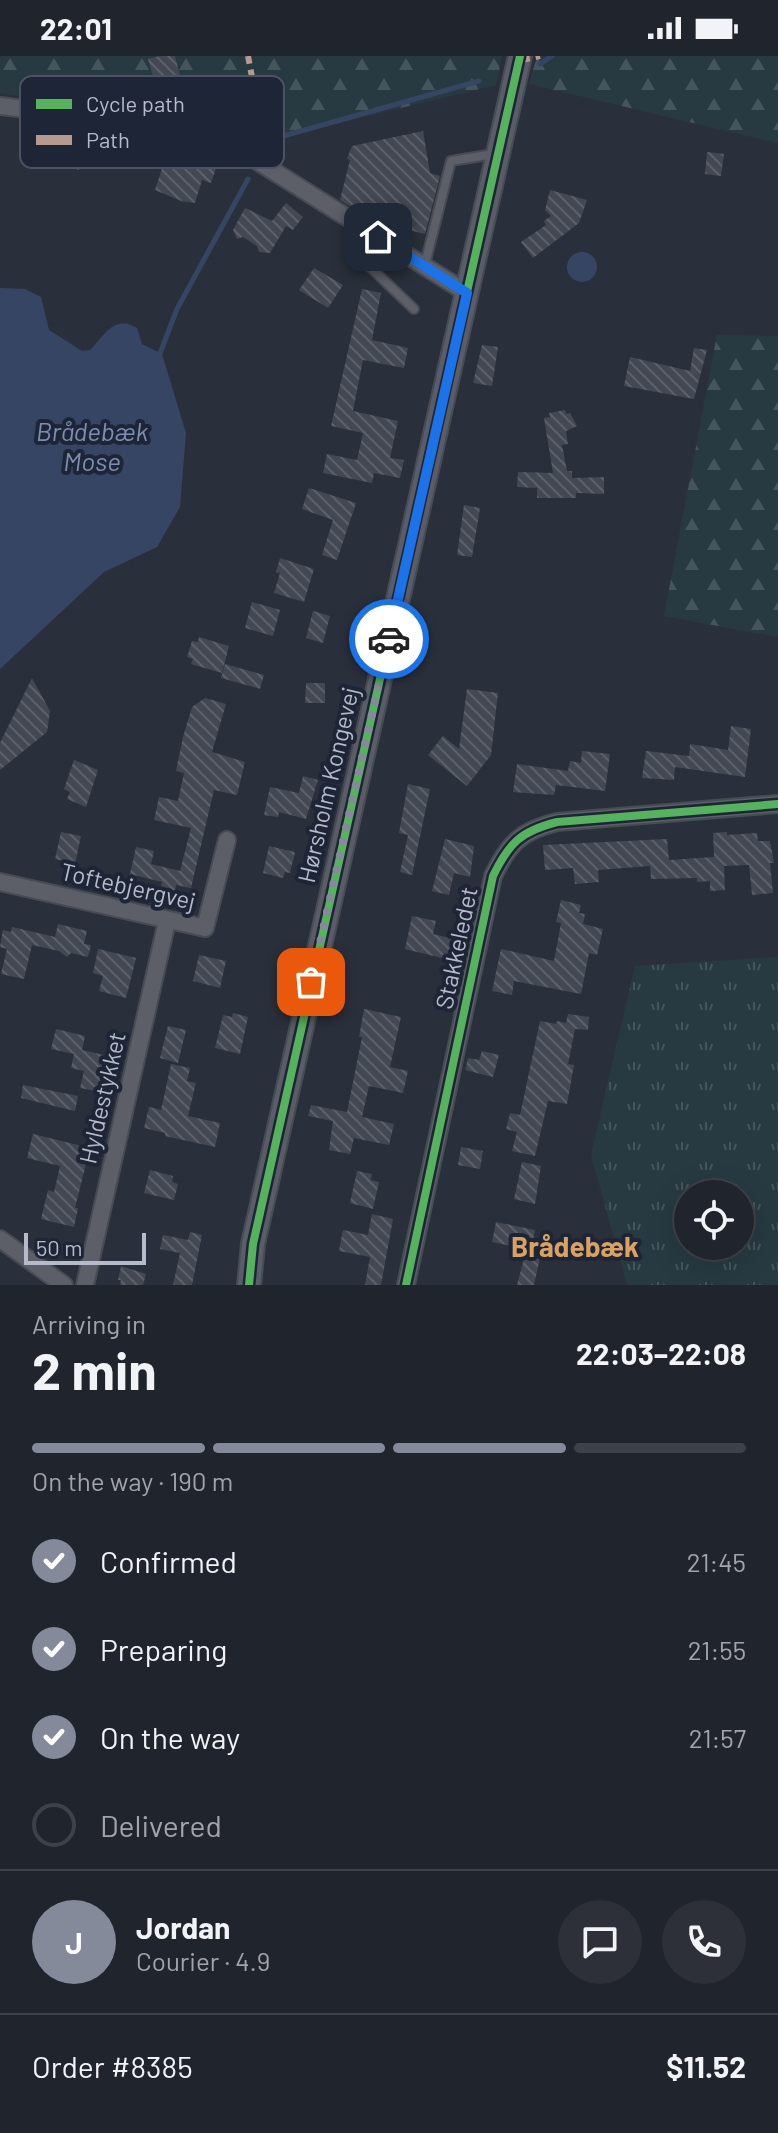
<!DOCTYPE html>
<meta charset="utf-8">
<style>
:root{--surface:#20242c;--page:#2d3038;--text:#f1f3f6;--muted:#a2a4a9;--line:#3d4148;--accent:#848a99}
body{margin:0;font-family:Barlow,sans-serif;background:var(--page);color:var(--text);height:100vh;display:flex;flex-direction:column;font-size:30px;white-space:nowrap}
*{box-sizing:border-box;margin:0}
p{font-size:26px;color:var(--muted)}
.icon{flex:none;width:44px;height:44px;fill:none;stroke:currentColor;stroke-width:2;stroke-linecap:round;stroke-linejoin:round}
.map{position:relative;height:1229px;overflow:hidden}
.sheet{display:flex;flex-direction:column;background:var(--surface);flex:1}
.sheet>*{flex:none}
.tools{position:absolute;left:674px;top:1124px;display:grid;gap:16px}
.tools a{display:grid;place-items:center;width:80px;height:80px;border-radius:50%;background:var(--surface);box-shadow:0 8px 32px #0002,0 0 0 2px var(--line);font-size:40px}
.scale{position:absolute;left:24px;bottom:20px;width:122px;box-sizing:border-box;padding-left:8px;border:4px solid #b5bbcb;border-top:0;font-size:22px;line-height:28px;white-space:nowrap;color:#b5bbcb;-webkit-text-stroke:6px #1e2536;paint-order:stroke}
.pin{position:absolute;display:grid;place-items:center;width:68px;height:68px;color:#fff;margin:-34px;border-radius:16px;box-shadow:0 4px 12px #0006}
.courier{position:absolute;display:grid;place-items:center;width:80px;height:80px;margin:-40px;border:6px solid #1a73e8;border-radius:50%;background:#fff;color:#222;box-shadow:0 2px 10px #0007}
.overview em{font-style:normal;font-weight:700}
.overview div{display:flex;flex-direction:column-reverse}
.overview{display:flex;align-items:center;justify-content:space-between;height:136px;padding:0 32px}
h1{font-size:52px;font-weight:700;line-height:60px}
.bar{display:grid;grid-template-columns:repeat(4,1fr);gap:12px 8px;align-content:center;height:96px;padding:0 32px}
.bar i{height:10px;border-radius:6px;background:var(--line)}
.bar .active{background:var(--accent)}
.bar p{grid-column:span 4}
.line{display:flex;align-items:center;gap:20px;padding:0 32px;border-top:2px solid var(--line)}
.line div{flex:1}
.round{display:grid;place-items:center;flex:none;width:84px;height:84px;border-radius:42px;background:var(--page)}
ol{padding:0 32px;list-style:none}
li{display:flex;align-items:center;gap:24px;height:88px}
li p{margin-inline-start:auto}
li .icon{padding:8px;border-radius:50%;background:var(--accent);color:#fff;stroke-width:4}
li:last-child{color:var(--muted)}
li i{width:44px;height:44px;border:4px solid var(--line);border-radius:50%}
.status{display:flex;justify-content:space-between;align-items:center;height:56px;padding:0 40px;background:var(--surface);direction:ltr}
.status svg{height:22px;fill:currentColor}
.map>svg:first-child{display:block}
.forest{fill:url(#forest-firs)}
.park{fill:url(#park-tufts);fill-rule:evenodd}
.water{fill:#374565}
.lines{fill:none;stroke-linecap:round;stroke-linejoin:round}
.stream{stroke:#374565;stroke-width:5}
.building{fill:url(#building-back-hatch)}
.service-casing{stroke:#474b53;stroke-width:12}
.minor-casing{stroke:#474b53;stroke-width:20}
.secondary-casing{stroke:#474b53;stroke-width:26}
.service{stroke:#5c5f68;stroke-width:8}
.minor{stroke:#5c5f68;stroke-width:16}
.secondary{stroke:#5a5d67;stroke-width:22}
.quiet{stroke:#b69a8f;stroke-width:6;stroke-dasharray:12 6;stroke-linecap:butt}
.cycleway-casing{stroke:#1e2536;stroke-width:13}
.cycleway{stroke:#56b35d;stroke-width:8}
.done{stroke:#848a99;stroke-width:8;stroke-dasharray:0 14.4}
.route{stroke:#1a73e8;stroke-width:10}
.labels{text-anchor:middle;stroke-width:8;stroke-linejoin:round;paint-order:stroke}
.street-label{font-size:24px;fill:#b5bbcb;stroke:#1e2536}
.water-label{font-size:26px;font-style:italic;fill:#7c8eb3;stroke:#1e2536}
.quarter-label{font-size:28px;font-weight:bold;fill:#d9a262;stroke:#1e2536}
.key{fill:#1e2536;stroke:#4b5263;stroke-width:2}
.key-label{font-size:22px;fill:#b5bbcb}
</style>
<div class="status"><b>22:01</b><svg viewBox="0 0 49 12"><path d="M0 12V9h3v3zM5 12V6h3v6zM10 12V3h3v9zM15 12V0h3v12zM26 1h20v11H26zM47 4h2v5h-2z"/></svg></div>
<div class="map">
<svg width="778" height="1229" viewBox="0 0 778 1229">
<defs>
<pattern id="forest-firs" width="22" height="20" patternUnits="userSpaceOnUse" patternTransform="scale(2)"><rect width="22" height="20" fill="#273a41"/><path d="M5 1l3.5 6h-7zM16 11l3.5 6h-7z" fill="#44555b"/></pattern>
<pattern id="park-tufts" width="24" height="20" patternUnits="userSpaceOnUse" patternTransform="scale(2)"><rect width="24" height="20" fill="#273a41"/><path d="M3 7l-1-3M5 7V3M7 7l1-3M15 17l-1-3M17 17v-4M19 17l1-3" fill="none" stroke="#44555b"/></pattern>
<pattern id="building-back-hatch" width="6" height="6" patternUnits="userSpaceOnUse" patternTransform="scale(2)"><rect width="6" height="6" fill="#434852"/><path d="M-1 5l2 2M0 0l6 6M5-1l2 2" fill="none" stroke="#5c606a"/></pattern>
</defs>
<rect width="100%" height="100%" fill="#2a303b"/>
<path class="forest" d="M0 0H502L496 29 263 85 135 57 0 37Z
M537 0H778V87L529 28Z
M717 279 778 280V581L664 560Z"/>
<path class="park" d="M778 901V1229H627L591 1099 635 910ZM688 1138H740V1190H688Z"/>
<path class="water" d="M567 211a15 15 0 1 1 30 0a15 15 0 1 1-30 0Z
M0 232 25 233 41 241 49 274 82 295 90 294C105 279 114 258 137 272L142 288 162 298 186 377 180 451 157 491 104 516 0 613Z"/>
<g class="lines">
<path class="stream" d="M540 8 552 0
M266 92 269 84 479 25
M159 300 177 253 248 123"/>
</g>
<path class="building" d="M160 0H175L181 23 156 31 148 3Z
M423 75 430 117 440 120 425 178 400 172 401 167 377 162 378 158 351 151 340 144 350 104 347 103 352 90Z
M47 78 74 86 97 89 95 103 83 101 79 114 40 100Z
M707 96 724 98 721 120 705 118Z
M165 103 198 113 201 104 217 109 211 127 202 124 195 147 181 145 155 134Z
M550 134 587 144 579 167 533 202 521 186 546 169 544 165 551 160 545 154Z
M286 147 303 161 293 174 286 170 270 197 259 196 257 190 243 181 237 183 233 174 245 152 272 165Z
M314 212 343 229 328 252 299 234Z
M362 233 381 237 372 284 408 292 404 312 363 304 353 355 398 365 390 402 404 404 400 422 374 417 372 427 323 417 327 398 357 404 363 377 331 370Z
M482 289 498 291 492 330 473 327Z
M694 292 707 294 694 343 624 330 630 301 690 315Z
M565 354 566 358 570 357 577 370 566 375 568 388 562 389 567 415H572V422L604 421V438L576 437V442H537V432L517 431 518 416 553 417 544 362 550 361 549 357Z
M309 432 356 447 337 504 322 499 333 464 302 453Z
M464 449 480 452 472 501 457 499Z
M280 502 314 513 304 546 274 537 280 517 276 516Z
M252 546 280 554 273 580 245 572Z
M313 555 330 560 323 587 306 582Z
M199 581 229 590 222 617 191 608 193 603 187 601 192 585 198 586Z
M225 608 264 619 260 633 221 622Z
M32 622 50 655 47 676 0 714V687Z
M306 627H325V647H305Z
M467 633 498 637 491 699 467 730 428 699 443 680 459 693Z
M205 642 226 648 212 696 245 706 237 739 214 734 191 832 176 829 175 836 160 833 162 826 130 818 136 791 154 795 151 808 180 815 191 772 154 764 159 741 178 745 184 717 176 715 183 681 192 651Z
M731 670 751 673 745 721 675 711 674 724 642 722 646 695 689 700 690 688 728 694Z
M582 695 610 698 605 735 556 729 554 739 513 736 517 708 568 715 570 705 581 707Z
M74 704 98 714 86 751 67 743 70 736 64 733Z
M303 720 318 724 306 763 279 756 278 761 264 759 270 731 299 737Z
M408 728 430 733 412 819 400 816 408 779 399 777Z
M61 776 81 780 75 808 55 803Z
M727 776V779L757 777 758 785H770L774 807H770L773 837 752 839 749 809 724 810 725 834 710 835V825L697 826V822L651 823 650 810 598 814 599 826 575 828 573 812 545 814 543 789 667 783 669 804 714 801 713 777Z
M445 783 474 790 470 821 454 817 449 839 432 835Z
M269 790 295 796 290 817 285 816 283 822 263 817Z
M561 844 581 849 579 857 585 858 583 868 603 873 597 899 589 897 581 938 514 925 512 939 492 935 501 893 554 905 561 867 556 866Z
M412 860 436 865 433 878 454 883 450 904 405 893Z
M58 868 87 875 84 888 91 889 88 901 71 897 67 901 59 895 32 889 24 923 1 918 7 893 0 891 3 874 11 876 12 871 55 881Z
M98 893 136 902 126 942 99 935 103 920 93 917Z
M199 899 226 905 220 932 193 925Z
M364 953 401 961 390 1011 408 1015 403 1037 369 1030 362 1061 394 1068 389 1089 354 1082 350 1098 329 1094 333 1065 308 1060 311 1049 347 1056 362 981H359Z
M233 957 248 961 240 998 215 992 223 959 232 961Z
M568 958 589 961 588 974 575 973 568 1008 574 1009 567 1048 548 1045 535 1100 512 1095 517 1076 506 1073 510 1057 520 1059 540 965 556 968 557 965 566 967Z
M168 970 186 974 178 1007 160 1002Z
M56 973 85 980 82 994 104 999 103 1004 113 1006 108 1030 102 1029 101 1036 80 1032 84 1015 71 1012 74 998 51 993Z
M482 995 499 999 493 1021 465 1014 468 1002 479 1004Z
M171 1008 190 1012 187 1025 196 1027 188 1060 220 1067 215 1091 165 1080V1077L144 1072 149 1051 161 1054Z
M23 1029 78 1040 75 1055 21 1042Z
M33 1078 90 1092 75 1152H78L74 1171 41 1163 48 1134 54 1136 60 1110 27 1102Z
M461 1091 483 1095 480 1113 458 1109Z
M522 1106 541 1110 535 1148 514 1143Z
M150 1114 173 1120 172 1126 178 1128 174 1144 144 1137Z
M357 1115 372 1118 371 1124 379 1126 373 1153 350 1147Z
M372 1158 393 1163 381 1229H365L370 1201 339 1195 343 1174 368 1179Z
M496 1166 535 1174 531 1194 492 1186Z
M190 1176 202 1179 192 1229H173L180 1197 160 1193 163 1179 188 1184Z
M525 1199 540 1202 534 1229H517Z
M121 1210 146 1218 143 1229H120L121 1224H118Z"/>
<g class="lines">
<g class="service-casing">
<path id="service" d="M378 181 368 202 370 211 414 253
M425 208 451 105 494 98"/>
</g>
<g class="minor-casing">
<path id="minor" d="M0 50C80 60 164 64 240 94L467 237
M0 826 205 872 227 784
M0 1183 64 1229
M85 1229 167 865
M406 1229 493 820C509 787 521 775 557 766L778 748"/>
</g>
<g class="secondary-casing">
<path id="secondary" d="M249 1229 253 1188 520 0"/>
</g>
<use href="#service" class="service"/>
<use href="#minor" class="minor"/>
<use href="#secondary" class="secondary"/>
<path class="quiet" d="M518 5 540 0
M240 94 257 47 248 0"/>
<g class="cycleway-casing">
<path id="cycleway" d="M249 1229 253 1188 520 0
M406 1229 493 820C509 787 521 775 557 766L778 748"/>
</g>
<use href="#cycleway" class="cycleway"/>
</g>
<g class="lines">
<path class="done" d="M311 926 389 583"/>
<path class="route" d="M378 181 467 237 389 583"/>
</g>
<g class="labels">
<g class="street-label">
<text transform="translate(329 729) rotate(-77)" y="8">Hørsholm Kongevej</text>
<text transform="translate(128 831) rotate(13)" y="8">Toftebjergvej</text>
<text transform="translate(457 892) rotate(-78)" y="8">Stakkeledet</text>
<text transform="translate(103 1042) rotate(-77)" y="8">Hyldestykket</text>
</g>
<g class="water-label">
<text x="92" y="385">Brådebæk<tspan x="92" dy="30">Mose</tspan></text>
</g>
<g class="quarter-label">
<text x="575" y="1201">Brådebæk</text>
</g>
</g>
<rect x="20" y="20" width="264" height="92" rx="12" class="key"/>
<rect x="36" y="43" width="36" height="10" fill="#56b35d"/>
<rect x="36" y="79" width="36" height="10" fill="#b69a8f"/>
<g class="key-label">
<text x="86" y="56">Cycle path</text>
<text x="86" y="92">Path</text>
</g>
</svg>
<div class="tools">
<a><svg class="icon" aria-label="locate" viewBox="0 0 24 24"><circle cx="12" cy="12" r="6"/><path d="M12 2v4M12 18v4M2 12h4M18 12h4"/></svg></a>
</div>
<div class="scale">50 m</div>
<div class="pin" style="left:311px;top:926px;background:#ea580c"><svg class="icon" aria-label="bag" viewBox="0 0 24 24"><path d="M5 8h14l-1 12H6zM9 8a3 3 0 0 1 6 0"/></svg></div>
<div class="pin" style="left:378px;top:181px;background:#1f2937"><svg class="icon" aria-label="home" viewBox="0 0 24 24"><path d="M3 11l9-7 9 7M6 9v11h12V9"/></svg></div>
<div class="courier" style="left:389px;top:583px"><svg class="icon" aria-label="car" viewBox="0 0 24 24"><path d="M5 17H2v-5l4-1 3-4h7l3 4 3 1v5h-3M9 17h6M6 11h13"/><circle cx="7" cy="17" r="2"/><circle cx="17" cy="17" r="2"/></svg></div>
</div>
<section class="sheet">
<div class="overview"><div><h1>2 min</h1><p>Arriving in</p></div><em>22:03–22:08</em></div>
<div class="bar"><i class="active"></i><i class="active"></i><i class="active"></i><i></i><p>On the way · 190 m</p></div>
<ol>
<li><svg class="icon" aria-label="check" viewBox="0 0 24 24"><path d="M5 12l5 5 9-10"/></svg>Confirmed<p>21:45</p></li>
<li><svg class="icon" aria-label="check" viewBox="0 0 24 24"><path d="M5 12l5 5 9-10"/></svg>Preparing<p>21:55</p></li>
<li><svg class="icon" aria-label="check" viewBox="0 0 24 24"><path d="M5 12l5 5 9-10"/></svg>On the way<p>21:57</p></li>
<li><i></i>Delivered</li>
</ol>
<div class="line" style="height:144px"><b class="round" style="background:var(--accent);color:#fff">J</b><div><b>Jordan</b><p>Courier · 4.9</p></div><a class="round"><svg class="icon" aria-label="chat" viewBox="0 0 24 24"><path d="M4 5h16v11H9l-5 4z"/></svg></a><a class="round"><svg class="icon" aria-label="phone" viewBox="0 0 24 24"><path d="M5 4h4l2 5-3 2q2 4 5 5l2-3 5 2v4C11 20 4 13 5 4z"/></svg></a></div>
<div class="line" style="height:104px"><div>Order #8385</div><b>$11.52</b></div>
</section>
